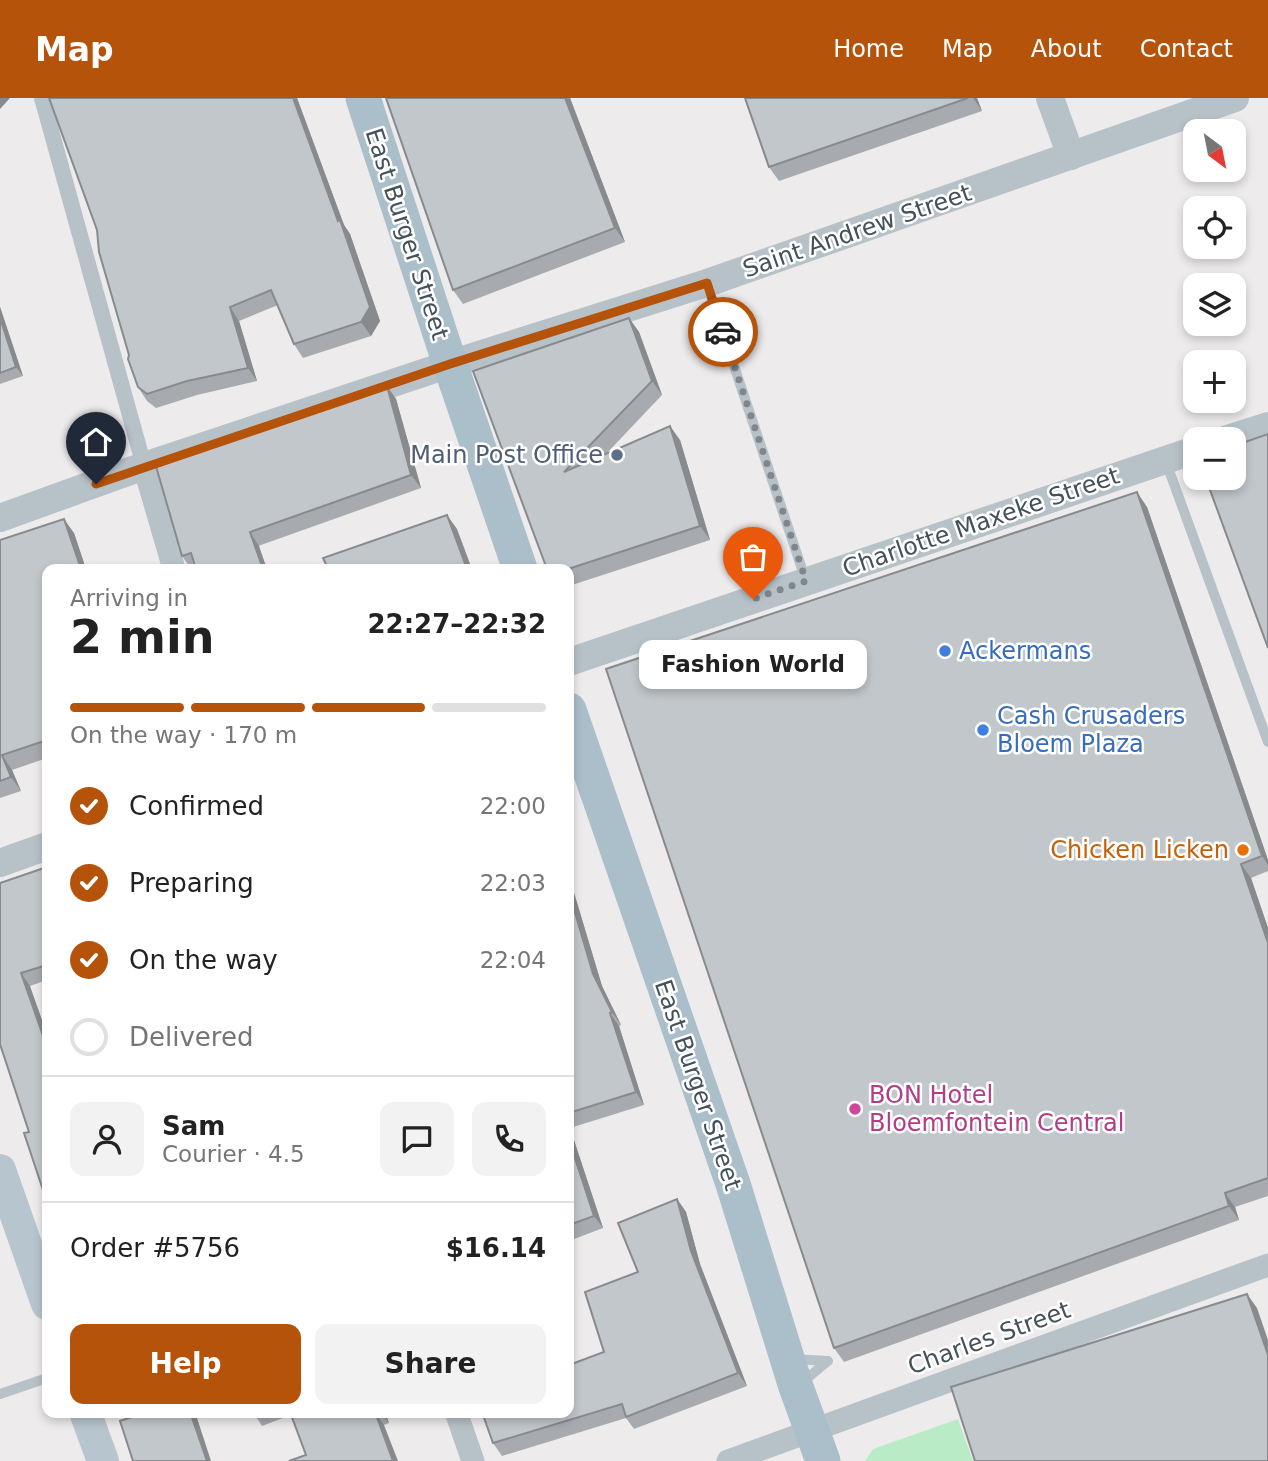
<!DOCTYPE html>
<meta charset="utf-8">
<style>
:root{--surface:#fff;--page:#f2f2f2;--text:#222;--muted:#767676;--line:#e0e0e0;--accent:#b45309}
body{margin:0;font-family:"DejaVu Sans",sans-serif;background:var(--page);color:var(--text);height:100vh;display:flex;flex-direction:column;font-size:26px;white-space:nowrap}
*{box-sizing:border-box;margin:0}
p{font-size:23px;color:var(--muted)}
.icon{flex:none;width:38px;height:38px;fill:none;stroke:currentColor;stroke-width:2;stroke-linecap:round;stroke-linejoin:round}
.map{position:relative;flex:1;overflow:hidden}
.panel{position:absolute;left:42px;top:466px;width:532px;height:854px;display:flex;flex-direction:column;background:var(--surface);border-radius:14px;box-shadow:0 4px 10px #0003}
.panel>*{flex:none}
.needle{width:46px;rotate:148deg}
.tools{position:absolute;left:1183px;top:21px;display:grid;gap:14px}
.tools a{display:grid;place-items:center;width:63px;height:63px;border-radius:14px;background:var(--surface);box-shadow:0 4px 10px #0003;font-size:35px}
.pin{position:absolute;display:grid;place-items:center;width:60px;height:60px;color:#fff;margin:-72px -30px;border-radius:50% 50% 50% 0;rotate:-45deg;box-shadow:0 0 7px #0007}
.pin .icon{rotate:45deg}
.courier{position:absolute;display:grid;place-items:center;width:70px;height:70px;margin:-35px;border:5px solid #b45309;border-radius:50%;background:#fff;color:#222;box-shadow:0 2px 9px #0007}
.bubble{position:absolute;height:49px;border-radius:14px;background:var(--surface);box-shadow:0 4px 10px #0003;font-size:23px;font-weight:600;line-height:49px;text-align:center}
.headline em{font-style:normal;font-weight:600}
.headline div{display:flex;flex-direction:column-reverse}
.headline{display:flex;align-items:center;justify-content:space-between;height:119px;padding:0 28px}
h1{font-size:46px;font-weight:600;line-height:52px}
.bar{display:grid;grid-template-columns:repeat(4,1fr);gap:10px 7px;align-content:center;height:84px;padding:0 28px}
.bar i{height:9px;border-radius:5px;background:var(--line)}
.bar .active{background:var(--accent)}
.bar p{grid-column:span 4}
.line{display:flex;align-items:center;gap:18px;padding:0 28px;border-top:2px solid var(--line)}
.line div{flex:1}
.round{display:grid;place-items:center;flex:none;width:74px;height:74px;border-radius:14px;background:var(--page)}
ol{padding:0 28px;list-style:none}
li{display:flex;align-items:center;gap:21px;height:77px}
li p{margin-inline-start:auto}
li .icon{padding:7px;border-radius:50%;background:var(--accent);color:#fff;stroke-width:4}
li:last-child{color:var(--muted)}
li i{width:38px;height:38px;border:4px solid var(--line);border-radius:50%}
.cta{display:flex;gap:14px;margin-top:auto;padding:14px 28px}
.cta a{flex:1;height:80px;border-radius:14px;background:var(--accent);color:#fff;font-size:28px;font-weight:600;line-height:80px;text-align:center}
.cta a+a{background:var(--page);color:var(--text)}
header{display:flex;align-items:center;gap:42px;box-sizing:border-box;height:98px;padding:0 35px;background:var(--accent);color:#fff}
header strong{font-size:33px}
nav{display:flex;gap:38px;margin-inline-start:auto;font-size:24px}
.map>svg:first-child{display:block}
.green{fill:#b9ecc6}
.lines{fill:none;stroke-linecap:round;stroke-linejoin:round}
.service{stroke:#b7c2c8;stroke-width:10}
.pedestrian{stroke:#b7c2c8;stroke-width:16}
.minor{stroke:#b7c2c8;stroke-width:23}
.tertiary{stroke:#b7c2c8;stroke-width:28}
.secondary{stroke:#b7c5ce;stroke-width:32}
.primary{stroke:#abbfca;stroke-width:35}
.wall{fill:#a7abaf}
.shaded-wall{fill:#888b8e}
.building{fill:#c2c7cb;stroke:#888b8e;stroke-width:2}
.done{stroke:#80878c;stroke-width:7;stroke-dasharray:0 12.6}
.route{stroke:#b45309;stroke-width:9}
.service-dot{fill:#5c6f8a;stroke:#fff;stroke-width:2.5}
.shop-dot{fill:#3f7fe0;stroke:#fff;stroke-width:2.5}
.food-dot{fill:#e8710a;stroke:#fff;stroke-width:2.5}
.hotel-dot{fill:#d1479c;stroke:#fff;stroke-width:2.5}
.labels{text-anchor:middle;stroke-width:5;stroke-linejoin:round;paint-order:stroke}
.street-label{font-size:24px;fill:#445158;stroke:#fff}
.service-label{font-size:24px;fill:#4e5e75;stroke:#fff;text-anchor:end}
.shop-label{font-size:24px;fill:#366cbe;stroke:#fff;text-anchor:start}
.food-label{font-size:24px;fill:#c56008;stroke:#fff;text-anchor:end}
.hotel-label{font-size:24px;fill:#b23c85;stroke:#fff;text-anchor:start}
</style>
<header>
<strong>Map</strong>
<nav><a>Home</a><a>Map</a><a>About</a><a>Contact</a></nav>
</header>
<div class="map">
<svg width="1268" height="1363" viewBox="0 0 1268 1363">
<rect width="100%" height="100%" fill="#eeebec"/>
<path class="green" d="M958 1321 973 1363H865L873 1351Z"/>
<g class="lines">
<path class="service" d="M707 187 806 483
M1166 364 1268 644
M792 1261 828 1263
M800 1286 828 1263
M0 1296 47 1280"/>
<path class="pedestrian" d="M42 0 144 368"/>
<path class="minor" d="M144 368 174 471
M456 1314 473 1363
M728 1363 1268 1167"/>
<path class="tertiary" d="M1050 0 1071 58
M1227 341 1268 328
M0 420 144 368 450 266 707 185 1235 0
M569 564 1195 352
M0 765 47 748"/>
<path class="secondary" d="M0 1072 47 1206
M85 1314 103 1363"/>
<path class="primary" d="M363 0 450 266 520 471
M569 612 733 1086 796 1289 823 1363"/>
</g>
<path class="wall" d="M49 0H297L344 127 350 136 380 223 371 238 303 260 294 246 278 207 239 223 257 283 197 297 156 310 147 303 138 289 97 132Z
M570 0 625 144 463 206 453 192Z
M745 0H977L982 13 779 83 769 69Z
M0 209 23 278 0 286Z
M629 220 639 234 662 297 606 356 680 342 710 442 569 488V471L473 273Z
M387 288 396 301 421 390 194 471H191L182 458Z
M1147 409 1268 762V773L1251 780 1268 830V1098L1235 1109 1239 1122 844 1264 834 1250Z
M74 435 86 471H47V660L12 672 21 693 0 700V442Z
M47 769V882L30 888 0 946Z
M569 778 602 888 621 927 619 928 644 1007 570 1030 603 1130 569 1143Z
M677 1101 686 1114 700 1166 747 1288 634 1331 626 1320 502 1358 493 1345 604 1254 638 1174Z
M569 1151 573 1166 569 1168Z
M130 1314H213L197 1320 132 1319Z
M253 1314H385L389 1325 306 1357 291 1317 262 1328Z"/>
<path class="shaded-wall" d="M0 0H10L0 11Z
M293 0H297L344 127 350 136 380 223 371 238 361 224 338 123Z
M565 0H570L625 144 615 130Z
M973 0H977L982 13Z
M0 209 23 278 16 269 0 220Z
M230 209 239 223 257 283 248 270Z
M629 220 639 234 662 297 652 283Z
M387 288 396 301 421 390 411 377Z
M670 328 680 342 710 442 700 428Z
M1137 394 1147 409 1268 762V767L1262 758Z
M447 417 457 431 472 471H467Z
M64 421 74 435 86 471H81Z
M250 434 259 448 267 471H263Z
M2 657 12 672 21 693 11 679Z
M1241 766 1251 780 1268 830V845Z
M569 778 602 888 621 927 612 914 593 876 569 794Z
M21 875 30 888 47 936V949Z
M610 915 619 928 644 1007 636 994Z
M569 1029 570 1030 603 1130 594 1118 569 1042Z
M1225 1095 1235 1109 1239 1122 1229 1108Z
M677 1101 686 1114 700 1166 747 1288 738 1275 691 1153Z
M569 1151 573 1166 569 1160Z
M1247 1196 1257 1210 1268 1242V1257Z
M190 1314H193L197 1320 211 1363H207Z
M375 1314 384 1327 398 1363H393Z
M381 1314H385L389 1325Z"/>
<path class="building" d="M49 0H293L338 123 340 122 370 209 361 224 294 246 271 192 230 209 248 270 187 283 147 296 138 289 128 261 129 257 99 154 97 132Z
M386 0H565L615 130 453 192Z
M745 0H968L769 69Z
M0 220 16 269 0 275Z
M629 220 652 283 564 374 670 328 700 428 568 471H547L473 273Z
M387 288 411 377 250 434 263 471H196L191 455 182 458 155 365Z
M1268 336V550L1206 381 1207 380H1234V348Z
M1137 394 1262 758 1241 766 1268 845V1080L1225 1095 1229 1108 834 1250 606 571Z
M447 417 467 471H328L323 460Z
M64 421 81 471H47V642L2 657 11 679 0 683V442Z
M47 769V867L21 875 47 949V1104L24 1035 29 1034 0 946V785Z
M569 794 593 876 612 914 610 915 636 994 569 1015Z
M569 1042 594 1118 569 1127Z
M677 1101 691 1153 738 1275 626 1319 622 1306 493 1345 482 1314H569V1267L604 1254 585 1194 638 1174 618 1125Z
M1247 1196 1268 1257V1363H975L951 1289Z
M130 1314H190L207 1363H133L120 1323 132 1319Z
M290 1314H375L393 1363H289L306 1357Z"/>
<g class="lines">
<path class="done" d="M723 234 806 483 753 501"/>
<path class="route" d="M96 386 450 266 707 185 723 234"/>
</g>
<circle class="service-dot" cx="617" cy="357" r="7"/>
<g class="shop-dot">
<circle cx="945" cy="553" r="7"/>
<circle cx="983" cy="632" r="7"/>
</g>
<circle class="food-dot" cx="1243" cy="752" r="7"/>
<circle class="hotel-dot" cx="855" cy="1011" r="7"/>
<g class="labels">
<g class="street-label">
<text transform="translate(857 133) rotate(-19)" y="8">Saint Andrew Street</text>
<text transform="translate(407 136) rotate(72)" y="8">East Burger Street</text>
<text transform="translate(981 424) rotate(-19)" y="8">Charlotte Maxeke Street</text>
<text transform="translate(698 987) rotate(71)" y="8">East Burger Street</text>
<text transform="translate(989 1240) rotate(-20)" y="8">Charles Street</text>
</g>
<g class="service-label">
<text x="603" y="365">Main Post Office</text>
</g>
<g class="shop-label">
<text x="959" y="561">Ackermans</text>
<text x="997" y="626">Cash Crusaders<tspan x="997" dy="28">Bloem Plaza</tspan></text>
</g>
<g class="food-label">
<text x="1229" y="760">Chicken Licken</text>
</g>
<g class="hotel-label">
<text x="869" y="1005">BON Hotel<tspan x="869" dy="28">Bloemfontein Central</tspan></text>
</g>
</g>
</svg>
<div class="tools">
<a><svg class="needle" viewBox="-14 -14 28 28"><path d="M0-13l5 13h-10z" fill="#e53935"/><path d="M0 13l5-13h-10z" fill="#767676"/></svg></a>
<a><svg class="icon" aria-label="locate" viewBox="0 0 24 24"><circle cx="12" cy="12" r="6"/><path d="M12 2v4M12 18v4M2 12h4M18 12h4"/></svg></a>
<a><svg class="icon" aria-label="layers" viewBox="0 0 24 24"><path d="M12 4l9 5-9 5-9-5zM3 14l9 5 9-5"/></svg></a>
<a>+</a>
<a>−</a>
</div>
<div class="pin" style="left:753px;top:501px;background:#ea580c"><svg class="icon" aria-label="bag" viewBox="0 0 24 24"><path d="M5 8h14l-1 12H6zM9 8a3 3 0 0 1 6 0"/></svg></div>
<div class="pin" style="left:96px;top:386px;background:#1f2937"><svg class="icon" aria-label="home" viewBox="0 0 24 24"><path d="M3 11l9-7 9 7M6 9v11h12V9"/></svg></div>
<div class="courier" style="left:723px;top:234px"><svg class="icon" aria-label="car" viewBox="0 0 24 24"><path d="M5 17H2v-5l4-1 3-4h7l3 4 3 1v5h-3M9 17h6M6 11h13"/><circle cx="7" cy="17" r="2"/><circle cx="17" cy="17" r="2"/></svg></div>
<div class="bubble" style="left:639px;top:542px;width:228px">Fashion World</div>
<section class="panel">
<div class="headline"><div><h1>2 min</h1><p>Arriving in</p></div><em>22:27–22:32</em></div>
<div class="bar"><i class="active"></i><i class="active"></i><i class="active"></i><i></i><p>On the way · 170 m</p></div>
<ol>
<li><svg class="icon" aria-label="check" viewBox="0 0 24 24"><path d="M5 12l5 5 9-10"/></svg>Confirmed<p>22:00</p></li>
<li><svg class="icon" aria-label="check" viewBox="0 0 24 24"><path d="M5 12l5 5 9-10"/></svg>Preparing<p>22:03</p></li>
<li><svg class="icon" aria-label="check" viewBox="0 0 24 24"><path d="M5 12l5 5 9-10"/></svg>On the way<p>22:04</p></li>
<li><i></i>Delivered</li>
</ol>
<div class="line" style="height:126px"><a class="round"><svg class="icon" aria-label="person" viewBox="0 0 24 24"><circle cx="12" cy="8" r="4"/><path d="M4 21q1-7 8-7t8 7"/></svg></a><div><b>Sam</b><p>Courier · 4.5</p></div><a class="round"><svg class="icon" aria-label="chat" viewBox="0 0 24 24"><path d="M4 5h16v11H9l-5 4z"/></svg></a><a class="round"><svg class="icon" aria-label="phone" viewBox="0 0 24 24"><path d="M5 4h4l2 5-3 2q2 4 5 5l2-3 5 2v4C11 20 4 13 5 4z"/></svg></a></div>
<div class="line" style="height:91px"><div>Order #5756</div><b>$16.14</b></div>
<div class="cta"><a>Help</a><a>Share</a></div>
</section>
</div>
